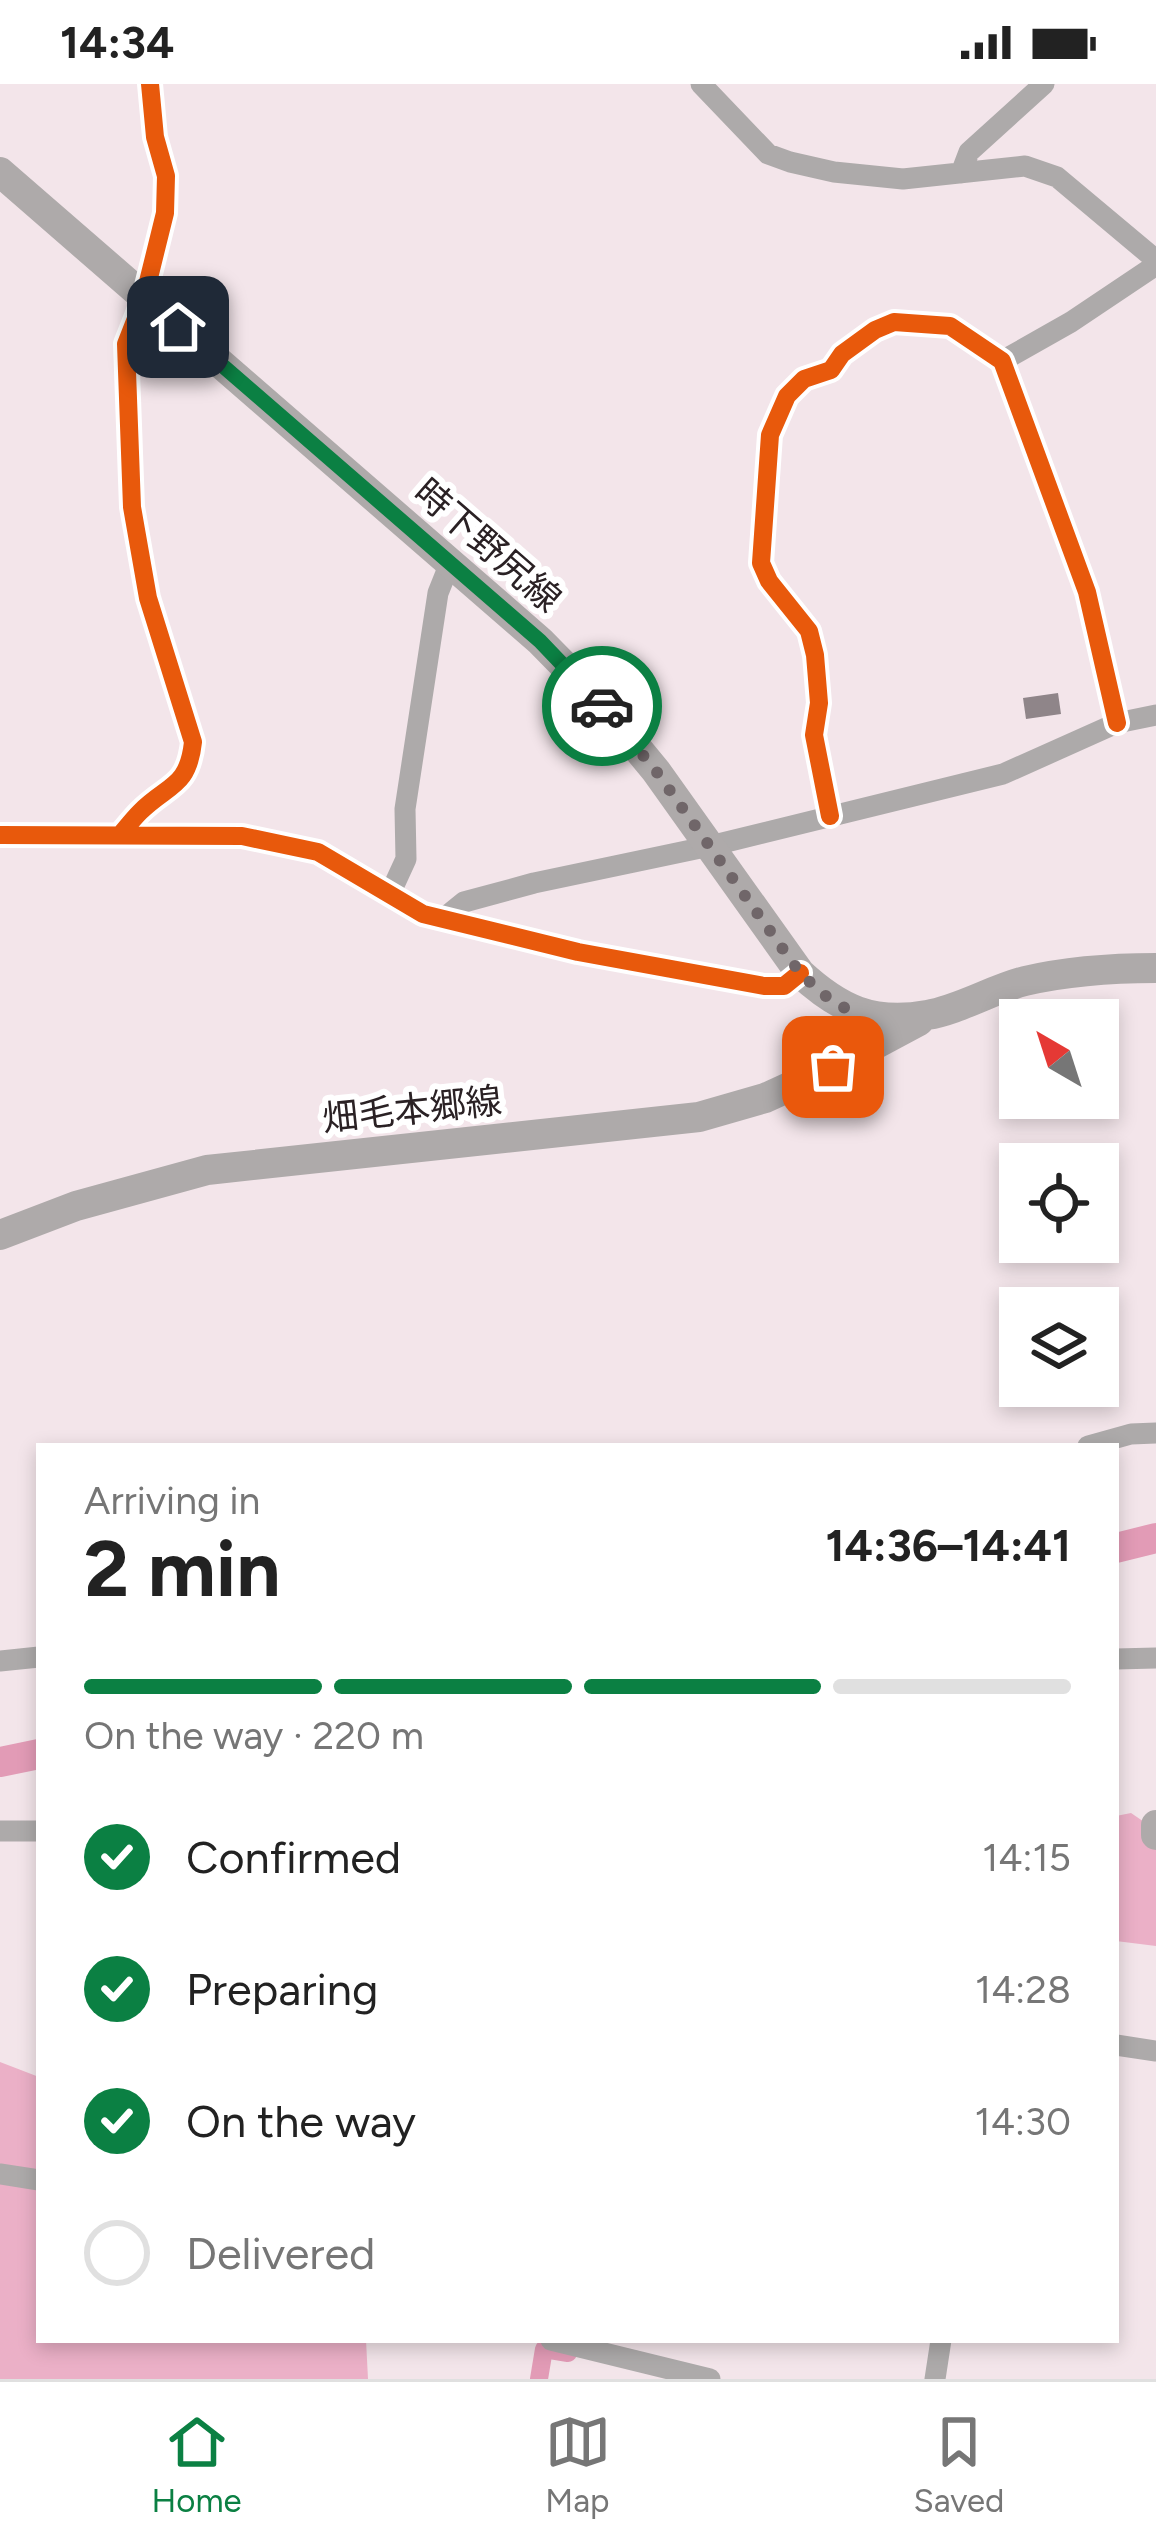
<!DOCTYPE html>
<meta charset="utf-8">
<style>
:root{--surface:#fff;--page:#f6f6f6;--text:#222;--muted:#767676;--line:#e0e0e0;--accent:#0b8043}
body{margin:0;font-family:Figtree,"Noto Sans JP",sans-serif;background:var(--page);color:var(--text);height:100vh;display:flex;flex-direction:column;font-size:45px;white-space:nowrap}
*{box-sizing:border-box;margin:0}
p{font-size:39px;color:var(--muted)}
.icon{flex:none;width:66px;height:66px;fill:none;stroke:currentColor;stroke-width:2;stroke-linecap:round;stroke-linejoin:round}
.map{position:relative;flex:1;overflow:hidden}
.side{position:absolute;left:36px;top:1359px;width:1083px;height:900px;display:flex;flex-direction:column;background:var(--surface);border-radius:0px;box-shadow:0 6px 18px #0003}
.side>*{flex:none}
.needle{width:78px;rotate:321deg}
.controls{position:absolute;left:999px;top:915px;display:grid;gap:24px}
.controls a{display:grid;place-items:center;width:120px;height:120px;border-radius:0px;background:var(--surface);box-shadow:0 6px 18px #0003;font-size:60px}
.pin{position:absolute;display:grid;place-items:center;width:102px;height:102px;color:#fff;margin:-51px;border-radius:24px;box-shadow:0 6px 18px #0006}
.courier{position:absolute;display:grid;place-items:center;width:120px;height:120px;margin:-60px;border:9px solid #0b8043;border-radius:50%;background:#fff;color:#222;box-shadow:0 3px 15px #0007}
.headline em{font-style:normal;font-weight:700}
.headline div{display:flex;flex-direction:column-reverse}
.headline{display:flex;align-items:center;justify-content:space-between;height:204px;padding:0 48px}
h1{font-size:78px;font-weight:700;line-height:90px}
.bar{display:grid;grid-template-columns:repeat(4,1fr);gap:18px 12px;align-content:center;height:144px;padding:0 48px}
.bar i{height:15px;border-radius:9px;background:var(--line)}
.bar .active{background:var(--accent)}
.bar p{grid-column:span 4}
ol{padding:0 48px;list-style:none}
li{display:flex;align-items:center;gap:36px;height:132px}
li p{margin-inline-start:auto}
li .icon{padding:12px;border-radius:50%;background:var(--accent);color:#fff;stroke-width:4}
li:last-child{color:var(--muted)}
li i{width:66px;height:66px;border:6px solid var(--line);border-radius:50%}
.status{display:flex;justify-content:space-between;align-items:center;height:84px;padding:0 60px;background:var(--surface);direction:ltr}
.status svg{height:33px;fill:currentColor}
.dock{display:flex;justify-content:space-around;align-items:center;height:168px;border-top:3px solid var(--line);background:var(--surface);font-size:33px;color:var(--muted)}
.dock a{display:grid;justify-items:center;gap:6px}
.dock .active{color:var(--accent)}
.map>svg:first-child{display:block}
.forest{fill:#ebb0c7}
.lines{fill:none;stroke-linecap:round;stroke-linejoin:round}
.canal{stroke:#e29bb6;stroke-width:18}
.river{stroke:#e29bb6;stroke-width:30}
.building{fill:#8f8589}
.street{stroke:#adaaaa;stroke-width:21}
.secondary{stroke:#aeaaaa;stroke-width:30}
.cycleway-casing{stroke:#fff;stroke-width:26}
.cycleway{stroke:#e8590c;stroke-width:18}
.done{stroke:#706669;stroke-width:12;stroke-dasharray:0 21.6}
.route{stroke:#0b8043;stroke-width:15}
.labels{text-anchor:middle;stroke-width:12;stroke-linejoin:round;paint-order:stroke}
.street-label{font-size:36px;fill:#2a2124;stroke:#fff}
</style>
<div class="status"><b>14:34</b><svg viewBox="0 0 49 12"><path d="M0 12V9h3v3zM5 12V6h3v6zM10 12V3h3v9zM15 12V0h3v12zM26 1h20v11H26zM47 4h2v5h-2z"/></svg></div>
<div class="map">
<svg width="1156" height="2295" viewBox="0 0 1156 2295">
<rect width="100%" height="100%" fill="#f3e5ea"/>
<path class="forest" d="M1131 1729 1156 1746V1862L1116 1857V1732Z
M0 1978 39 1993V2256H366L368 2295H0Z"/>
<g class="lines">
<path class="canal" d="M539 2295 544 2265 568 2269"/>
<path class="river" d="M1116 1464 1156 1454
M0 1678 39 1670"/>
</g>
<path class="building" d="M1058 609 1061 630 1026 635 1023 614Z"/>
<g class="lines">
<path class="street" d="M701 0 768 70 790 78 834 88 903 95 1025 82 1057 93 1156 176
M961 89 969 68 1044 0
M1002 277 1071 238 1156 181
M830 732 814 651 819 619 815 571 809 547 769 497 761 479 770 351 787 312 804 295 831 286 842 270 875 246 894 238 950 242 1002 277 1087 508 1117 639
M0 751 242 752 318 768 423 830 578 868 764 902H784L800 889
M120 751C126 744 133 735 140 728 168 700 188 704 193 658L148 514 132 423 126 260 144 214 165 129 166 92 155 53 150 0
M389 812 406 775 405 725 438 509 450 479
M443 835 464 818 534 799 710 762 1003 690 1117 639 1156 631
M1088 1362 1131 1350 1156 1349
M1116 1575 1156 1574
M0 1577 39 1573
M0 1747H39
M1116 1961 1156 1967
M0 2090 39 2096
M551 2256 710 2295
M935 2295 941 2256"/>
<path class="secondary" d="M0 88 540 557 595 613 656 687 800 889C839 925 873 941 927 931 959 926 993 905 1025 897 1068 887 1112 884 1156 884
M833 983 919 937
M0 1151 76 1122 207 1086 699 1033 765 1014 833 983 846 959 848 926
M1156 1741V1751"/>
<g class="cycleway-casing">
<path id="cycleway" d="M830 732 814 651 819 619 815 571 809 547 769 497 761 479 770 351 787 312 804 295 831 286 842 270 875 246 894 238 950 242 1002 277 1087 508 1117 639
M0 751 242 752 318 768 423 830 578 868 764 902H784L800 889
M120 751C126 744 133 735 140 728 168 700 188 704 193 658L148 514 132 423 126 260 144 214 165 129 166 92 155 53 150 0"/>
</g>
<use href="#cycleway" class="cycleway"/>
</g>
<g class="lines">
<path class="done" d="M602 622 656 687 800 889 824 911 848 926 846 959 833 983"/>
<path class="route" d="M178 243 540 557 602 622"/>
</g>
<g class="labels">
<g class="street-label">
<text transform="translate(488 461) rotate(41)" y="13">時下野尻線</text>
<text transform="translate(412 1025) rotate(-6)" y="13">畑毛本郷線</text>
</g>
</g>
</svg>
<div class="controls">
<a><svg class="needle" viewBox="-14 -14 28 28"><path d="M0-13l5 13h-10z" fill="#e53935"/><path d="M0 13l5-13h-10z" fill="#767676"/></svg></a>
<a><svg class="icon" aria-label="locate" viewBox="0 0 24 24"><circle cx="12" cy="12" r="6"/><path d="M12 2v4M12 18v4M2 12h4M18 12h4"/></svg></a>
<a><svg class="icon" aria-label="layers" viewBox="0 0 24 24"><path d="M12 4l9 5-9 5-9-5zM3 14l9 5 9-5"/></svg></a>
</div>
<div class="pin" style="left:833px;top:983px;background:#ea580c"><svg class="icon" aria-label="bag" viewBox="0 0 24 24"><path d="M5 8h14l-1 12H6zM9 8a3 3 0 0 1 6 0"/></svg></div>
<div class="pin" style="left:178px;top:243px;background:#1f2937"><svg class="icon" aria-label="home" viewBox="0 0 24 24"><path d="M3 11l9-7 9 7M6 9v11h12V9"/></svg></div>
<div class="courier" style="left:602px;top:622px"><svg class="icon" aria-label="car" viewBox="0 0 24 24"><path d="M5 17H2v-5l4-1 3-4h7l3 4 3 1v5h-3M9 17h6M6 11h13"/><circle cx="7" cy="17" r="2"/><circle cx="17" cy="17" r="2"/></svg></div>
<section class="side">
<div class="headline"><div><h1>2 min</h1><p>Arriving in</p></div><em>14:36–14:41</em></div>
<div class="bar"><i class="active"></i><i class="active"></i><i class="active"></i><i></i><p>On the way · 220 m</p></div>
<ol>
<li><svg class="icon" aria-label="check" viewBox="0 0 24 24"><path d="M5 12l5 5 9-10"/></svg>Confirmed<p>14:15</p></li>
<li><svg class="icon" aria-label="check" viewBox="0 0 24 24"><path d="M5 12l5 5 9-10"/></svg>Preparing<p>14:28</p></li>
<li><svg class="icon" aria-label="check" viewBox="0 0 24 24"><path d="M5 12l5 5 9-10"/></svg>On the way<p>14:30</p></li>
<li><i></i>Delivered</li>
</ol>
</section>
</div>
<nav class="dock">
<a class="active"><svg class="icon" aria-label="home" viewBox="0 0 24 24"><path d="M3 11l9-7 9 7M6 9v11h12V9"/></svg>Home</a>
<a><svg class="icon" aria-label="map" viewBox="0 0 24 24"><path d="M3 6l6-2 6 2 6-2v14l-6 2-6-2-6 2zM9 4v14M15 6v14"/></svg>Map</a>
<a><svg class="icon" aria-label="saved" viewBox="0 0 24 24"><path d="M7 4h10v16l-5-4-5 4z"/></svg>Saved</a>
</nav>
